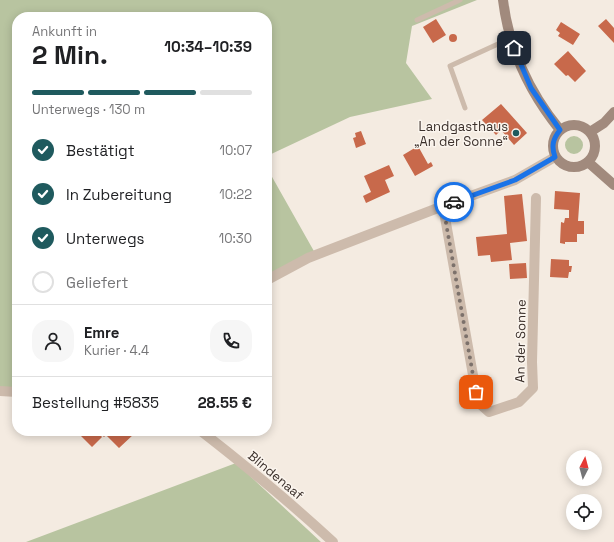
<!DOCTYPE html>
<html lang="de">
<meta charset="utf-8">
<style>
:root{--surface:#fff;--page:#f6f6f6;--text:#202124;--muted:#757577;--line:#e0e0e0;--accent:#1f5a5e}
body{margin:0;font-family:"Space Grotesk",sans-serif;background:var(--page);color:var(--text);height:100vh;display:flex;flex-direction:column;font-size:15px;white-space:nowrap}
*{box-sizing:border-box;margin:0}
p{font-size:13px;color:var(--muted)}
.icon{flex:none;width:22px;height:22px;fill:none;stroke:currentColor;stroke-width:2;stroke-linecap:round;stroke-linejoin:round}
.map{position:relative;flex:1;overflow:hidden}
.details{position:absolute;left:12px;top:12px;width:260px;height:424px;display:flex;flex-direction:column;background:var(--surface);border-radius:16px;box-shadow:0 2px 10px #0003}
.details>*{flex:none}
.needle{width:26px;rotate:6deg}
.controls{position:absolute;left:566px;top:450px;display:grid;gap:8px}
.controls a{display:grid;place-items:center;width:36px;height:36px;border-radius:50%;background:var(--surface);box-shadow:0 2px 10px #0003;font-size:20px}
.pin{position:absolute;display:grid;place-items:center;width:34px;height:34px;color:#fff;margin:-17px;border-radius:8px;box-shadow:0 2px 6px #0006}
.courier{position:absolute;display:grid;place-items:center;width:40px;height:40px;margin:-20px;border:3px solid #1a73e8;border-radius:50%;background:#fff;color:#222;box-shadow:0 1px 5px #0007}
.head em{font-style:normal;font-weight:700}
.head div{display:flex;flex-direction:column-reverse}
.head{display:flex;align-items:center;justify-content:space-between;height:68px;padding:0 20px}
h1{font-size:26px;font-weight:700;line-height:30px}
.bar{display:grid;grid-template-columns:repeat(4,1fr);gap:6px 4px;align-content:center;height:48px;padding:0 20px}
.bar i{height:5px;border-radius:3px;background:var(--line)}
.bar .active{background:var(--accent)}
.bar p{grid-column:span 4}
.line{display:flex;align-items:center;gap:10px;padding:0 20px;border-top:1px solid var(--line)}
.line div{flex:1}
.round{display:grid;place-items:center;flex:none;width:42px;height:42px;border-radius:16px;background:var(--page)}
ol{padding:0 20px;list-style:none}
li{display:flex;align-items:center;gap:12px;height:44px}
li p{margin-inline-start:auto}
li .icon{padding:4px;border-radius:50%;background:var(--accent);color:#fff;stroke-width:4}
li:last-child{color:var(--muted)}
li i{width:22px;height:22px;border:2px solid var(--line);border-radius:50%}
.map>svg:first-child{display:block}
.green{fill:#b8c4a0}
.building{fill:#c8694b}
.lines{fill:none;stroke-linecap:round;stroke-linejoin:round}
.service{stroke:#cdbbac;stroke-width:5}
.minor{stroke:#cdbbac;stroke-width:10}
.tertiary{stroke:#cdbbac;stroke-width:10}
.secondary{stroke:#a18a7d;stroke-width:10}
.done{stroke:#7c716b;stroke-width:4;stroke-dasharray:0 7.2}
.route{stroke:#1a73e8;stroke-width:5}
.poi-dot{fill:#1f5a5e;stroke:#fbf5ee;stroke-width:1.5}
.labels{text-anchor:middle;stroke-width:3;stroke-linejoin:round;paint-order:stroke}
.poi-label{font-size:13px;fill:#3b302b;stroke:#fbf5ee;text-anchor:end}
.street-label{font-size:13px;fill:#3b302b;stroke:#fbf5ee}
</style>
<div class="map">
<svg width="614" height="542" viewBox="0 0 614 542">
<rect width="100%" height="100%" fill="#f4ebe1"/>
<path class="green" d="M0 0H477L412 26 406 63 432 99 350 117 267 156V17H17V392L0 391Z
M565 145a9 9 0 1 1 18 0a9 9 0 1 1-18 0Z
M267 168 315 253 267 282Z
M236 463 321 542H26Z"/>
<path class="building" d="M436 19 446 35 433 43 423 27Z
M606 19 614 28V43L598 26Z
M561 22 580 34 573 45 558 36 560 33 556 30Z
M449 38a4 4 0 1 1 8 0a4 4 0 1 1-8 0Z
M568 51 586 71 575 82 568 75 566 76 554 64Z
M501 104 527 133 514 145 501 130 496 135 482 120Z
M361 131 366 144 356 148 353 138 356 137 355 133Z
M418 146 428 164 431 162 433 166 415 176 403 155Z
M389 165 394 176 385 180 390 192 366 203 363 196 371 192 364 176Z
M555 191 580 193 578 221H584V234H577V242H565V244L560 243 561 222 564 223 565 218H569V210L554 209Z
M522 194 527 241 510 243 512 260 491 262 490 255 478 256 476 237 507 234 504 196Z
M551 259 569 260V266H572L571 272H569L568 278 550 277Z
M526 263 527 278 510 279 509 264Z
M76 431H97L102 437 92 447Z
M98 431H131L134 434 119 448 106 435 104 437Z"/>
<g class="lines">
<path class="service" d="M417 20 460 0
M465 108 450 66 511 38"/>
<path class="minor" d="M443 206 476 392 480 404 489 412 519 402 533 388 532 362 536 198
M201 431C246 466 291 503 333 542"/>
<path class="tertiary" d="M267 280 308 258 443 206 515 180 555 157
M0 391 17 392"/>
<path class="secondary" d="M503 0C509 49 529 92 560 130
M553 146a21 21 0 1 1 42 0a21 21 0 1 1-42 0Z
M590 132 604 123 614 112
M588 162 614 185"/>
</g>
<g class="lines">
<path class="done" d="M454 202 443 206 476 392"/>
<path class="route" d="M454 202 515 180 555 157C551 146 553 139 560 130L531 88 514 48"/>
</g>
<circle class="poi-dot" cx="516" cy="133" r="4"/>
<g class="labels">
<g class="poi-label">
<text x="508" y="131">Landgasthaus<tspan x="508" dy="15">„An der Sonne“</tspan></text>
</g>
<g class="street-label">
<text transform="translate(520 341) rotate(-89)" y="5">An der Sonne</text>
<text transform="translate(276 475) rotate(40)" y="5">Blindenaaf</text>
</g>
</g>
</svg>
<div class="controls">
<a><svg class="needle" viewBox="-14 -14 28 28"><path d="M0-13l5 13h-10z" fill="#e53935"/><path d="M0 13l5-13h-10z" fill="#757577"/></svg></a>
<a><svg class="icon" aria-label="locate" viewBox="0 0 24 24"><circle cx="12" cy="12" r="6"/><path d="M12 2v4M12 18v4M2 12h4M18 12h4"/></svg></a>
</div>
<div class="pin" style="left:476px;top:392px;background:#ea580c"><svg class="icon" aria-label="bag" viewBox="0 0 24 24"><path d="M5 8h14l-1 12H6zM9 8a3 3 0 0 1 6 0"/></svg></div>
<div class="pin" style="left:514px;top:48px;background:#1f2937"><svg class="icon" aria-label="home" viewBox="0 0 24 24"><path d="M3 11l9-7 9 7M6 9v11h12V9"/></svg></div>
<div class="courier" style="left:454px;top:202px"><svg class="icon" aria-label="car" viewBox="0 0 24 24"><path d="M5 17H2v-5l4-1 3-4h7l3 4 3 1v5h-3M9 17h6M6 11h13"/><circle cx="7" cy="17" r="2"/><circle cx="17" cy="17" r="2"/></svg></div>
<section class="details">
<div class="head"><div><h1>2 Min.</h1><p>Ankunft in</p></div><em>10:34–10:39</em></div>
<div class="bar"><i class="active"></i><i class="active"></i><i class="active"></i><i></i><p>Unterwegs · 130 m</p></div>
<ol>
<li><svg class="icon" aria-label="check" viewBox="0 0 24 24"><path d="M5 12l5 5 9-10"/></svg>Bestätigt<p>10:07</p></li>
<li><svg class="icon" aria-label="check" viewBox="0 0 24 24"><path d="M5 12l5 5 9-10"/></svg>In Zubereitung<p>10:22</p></li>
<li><svg class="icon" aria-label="check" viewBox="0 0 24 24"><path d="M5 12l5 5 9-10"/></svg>Unterwegs<p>10:30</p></li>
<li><i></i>Geliefert</li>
</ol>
<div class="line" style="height:72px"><a class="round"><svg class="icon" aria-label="person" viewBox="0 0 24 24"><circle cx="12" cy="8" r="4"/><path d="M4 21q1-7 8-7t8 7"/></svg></a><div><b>Emre</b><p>Kurier · 4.4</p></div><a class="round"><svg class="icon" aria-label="phone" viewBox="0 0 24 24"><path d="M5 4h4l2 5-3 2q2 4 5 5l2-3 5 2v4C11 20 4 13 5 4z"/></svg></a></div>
<div class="line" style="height:52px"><div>Bestellung #5835</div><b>28.55 €</b></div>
</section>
</div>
